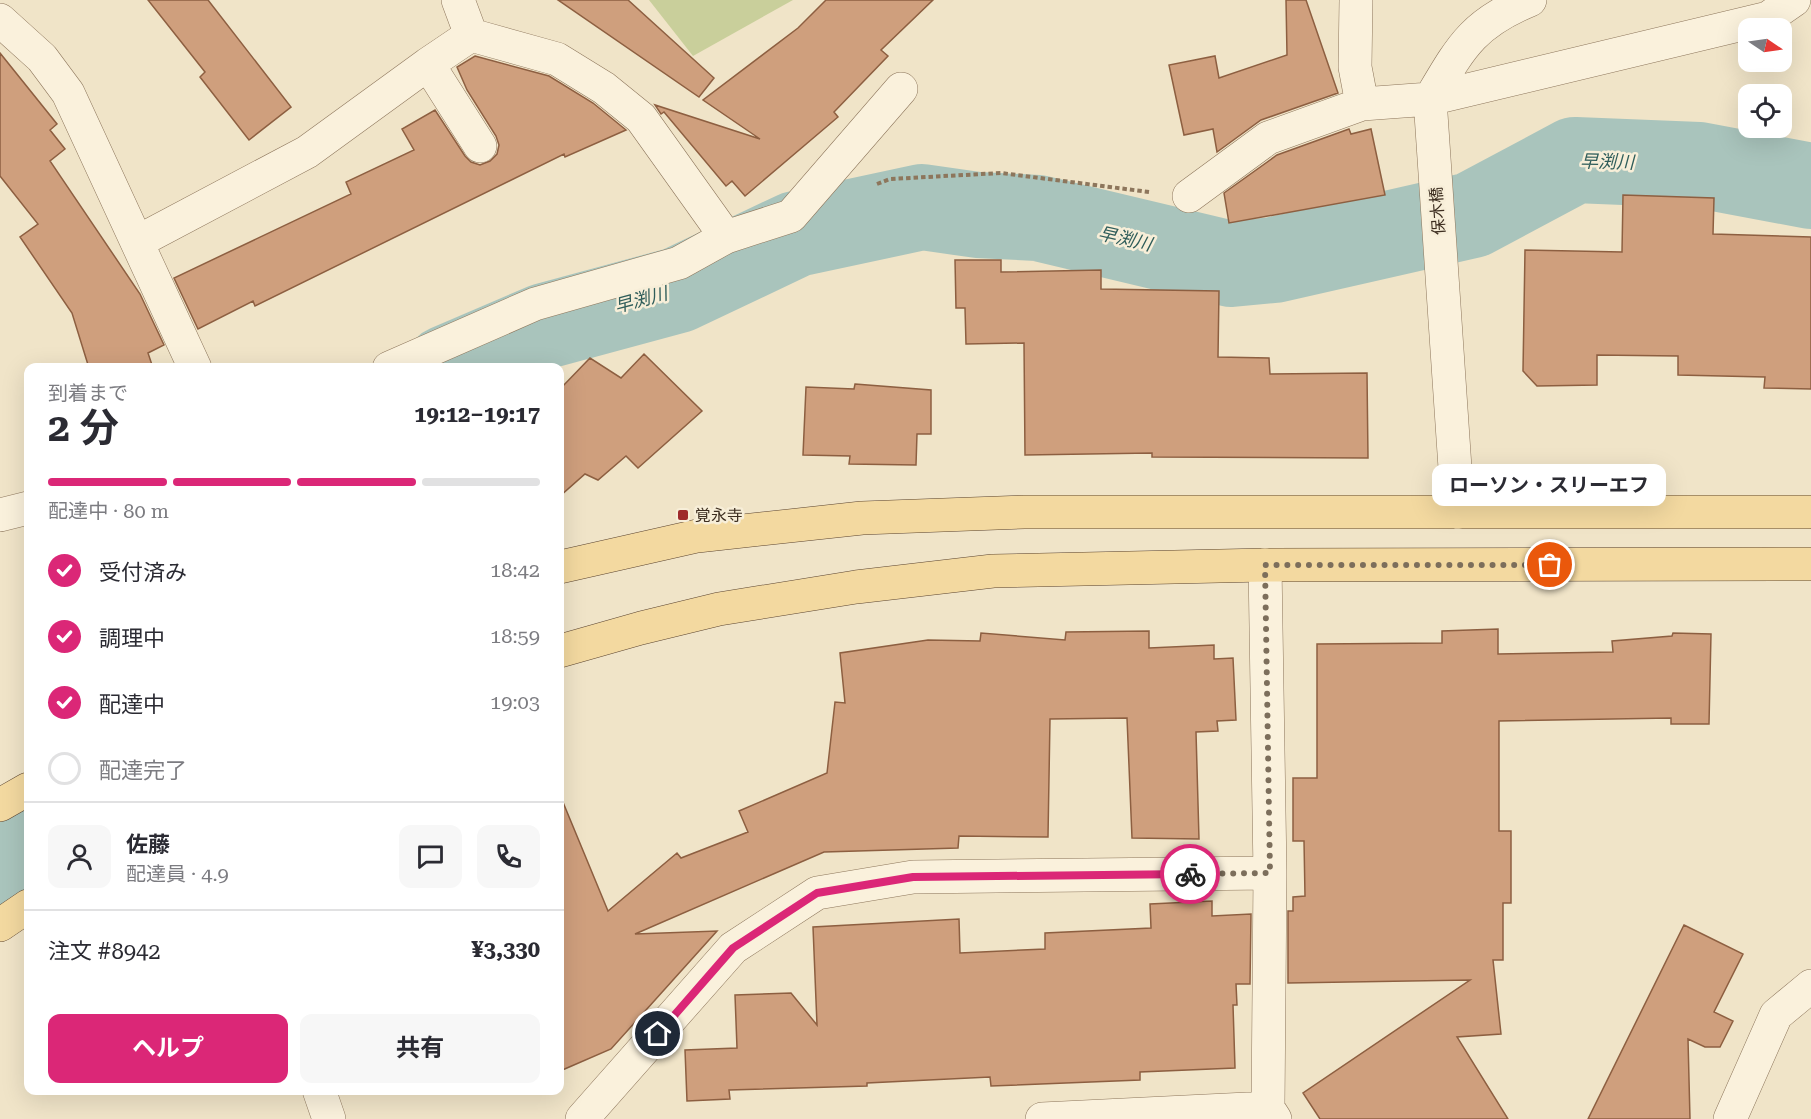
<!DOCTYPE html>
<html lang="ja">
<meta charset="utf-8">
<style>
:root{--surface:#fff;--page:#f7f7f7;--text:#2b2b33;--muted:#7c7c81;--line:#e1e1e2;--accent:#db2777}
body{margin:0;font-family:"Roboto Serif","Noto Sans JP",serif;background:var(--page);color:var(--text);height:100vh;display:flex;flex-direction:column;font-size:22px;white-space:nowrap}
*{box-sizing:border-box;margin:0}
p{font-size:20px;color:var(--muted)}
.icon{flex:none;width:33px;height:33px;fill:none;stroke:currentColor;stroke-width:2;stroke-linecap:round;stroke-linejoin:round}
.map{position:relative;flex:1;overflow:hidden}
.side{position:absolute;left:24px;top:363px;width:540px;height:732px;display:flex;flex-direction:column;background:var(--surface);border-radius:12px;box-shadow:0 6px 24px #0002}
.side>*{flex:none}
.needle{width:39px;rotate:103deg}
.tools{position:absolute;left:1738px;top:18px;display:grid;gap:12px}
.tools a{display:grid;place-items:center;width:54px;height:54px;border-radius:12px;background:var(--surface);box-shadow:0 6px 24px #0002;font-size:30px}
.pin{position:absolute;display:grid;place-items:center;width:51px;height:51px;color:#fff;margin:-26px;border:3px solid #fff;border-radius:50%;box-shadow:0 2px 6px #0007}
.courier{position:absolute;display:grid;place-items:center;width:60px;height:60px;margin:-30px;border:4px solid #db2777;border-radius:50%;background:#fff;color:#222;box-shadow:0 2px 8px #0007}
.bubble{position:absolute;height:42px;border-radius:12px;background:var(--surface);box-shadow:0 6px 24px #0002;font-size:20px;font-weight:700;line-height:42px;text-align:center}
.head em{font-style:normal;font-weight:700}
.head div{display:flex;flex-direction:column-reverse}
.head{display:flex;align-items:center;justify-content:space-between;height:102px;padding:0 24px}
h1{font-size:39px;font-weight:700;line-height:45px}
.bar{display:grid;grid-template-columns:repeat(4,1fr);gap:9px 6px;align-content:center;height:72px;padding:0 24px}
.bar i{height:8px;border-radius:4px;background:var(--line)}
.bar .active{background:var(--accent)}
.bar p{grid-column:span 4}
.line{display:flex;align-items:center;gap:15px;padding:0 24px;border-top:2px solid var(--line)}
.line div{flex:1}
.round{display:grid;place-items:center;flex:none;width:63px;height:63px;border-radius:12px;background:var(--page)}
ol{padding:0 24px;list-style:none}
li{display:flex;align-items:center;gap:18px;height:66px}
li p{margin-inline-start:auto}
li .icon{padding:6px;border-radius:50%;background:var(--accent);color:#fff;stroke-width:4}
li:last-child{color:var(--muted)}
li i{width:33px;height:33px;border:3px solid var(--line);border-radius:50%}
.primary-button{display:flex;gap:12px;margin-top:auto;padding:12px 24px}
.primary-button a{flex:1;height:69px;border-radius:12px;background:var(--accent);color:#fff;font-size:24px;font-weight:700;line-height:69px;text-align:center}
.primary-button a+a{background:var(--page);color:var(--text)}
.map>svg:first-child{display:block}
.green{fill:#c9cf9b}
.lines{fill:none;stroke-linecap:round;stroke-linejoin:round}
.river{stroke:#a9c4bc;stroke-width:86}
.building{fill:#cf9f7d;stroke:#8d5f41;stroke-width:1.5}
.minor-casing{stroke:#8d765c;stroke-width:34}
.major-casing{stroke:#5b4430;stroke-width:34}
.path{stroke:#8d765c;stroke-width:4;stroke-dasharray:4.5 3;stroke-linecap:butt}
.minor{stroke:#faf1dc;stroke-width:33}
.major{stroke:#f3d9a0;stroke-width:33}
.done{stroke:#7c6e5b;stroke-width:6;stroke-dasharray:0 10.8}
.route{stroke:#db2777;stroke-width:8}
.poi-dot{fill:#9e2a2b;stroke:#f7eed8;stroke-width:2}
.labels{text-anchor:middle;stroke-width:5;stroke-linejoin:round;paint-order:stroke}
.street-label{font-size:16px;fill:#3d2e20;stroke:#f7eed8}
.poi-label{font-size:16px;fill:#3d2e20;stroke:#f7eed8;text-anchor:start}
.water-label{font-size:18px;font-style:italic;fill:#2f5d5a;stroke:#f7eed8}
</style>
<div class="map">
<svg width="1811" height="1119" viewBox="0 0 1811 1119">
<rect width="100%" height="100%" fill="#f0e4c8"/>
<path class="green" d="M649 0H793L693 56Z"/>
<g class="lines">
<path class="river" d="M447 368 545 326 678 290 796 234 922 207 978 215 1038 218 1231 264 1274 260 1472 215 1575 160 1699 165 1811 186
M0 863 17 850"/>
</g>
<path class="building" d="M148 0H208L291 107 249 140 200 77 205 72Z
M558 0H628L714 78 699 97Z
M826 0H933L881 50 888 56 834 112 838 117 745 196 732 181 726 186 664 112 661 114 655 105 760 139 703 100 798 28Z
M1286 0H1306L1338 93 1261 120 1217 152 1213 129 1184 135 1169 65 1215 56 1219 78 1287 55Z
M0 53 57 124 50 130 65 149 50 161 140 294 164 345 148 353 153 368H89L72 313 20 237 38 224 0 176Z
M475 56 549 76 593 103 626 130 565 157 564 154 255 306 253 301 198 329 174 278 351 194 346 182 414 150 402 129 435 110 465 156 471 162 480 165 490 161 497 154 499 145 496 136 467 90 457 67Z
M1349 129 1351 134 1371 129 1385 195 1229 223 1224 193 1277 155Z
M1623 195 1714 198 1713 234 1811 237V389L1764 388 1765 377 1678 375V356L1597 355V385L1537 386 1523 371 1525 250 1622 252Z
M955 260H1001V272L1101 270V289L1219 291 1218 357 1269 358 1270 374 1367 373 1368 458 1152 457V453L1025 455 1024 343 966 344 965 308H956Z
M644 354 702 411 638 468 626 456 598 480 585 474 560 496V389L590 358 621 378Z
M855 384 931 390V434H917L916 465 849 464 850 456 803 455 806 387 854 389Z
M1498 629V654L1613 652 1612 641 1672 636 1673 633 1711 634 1709 724H1671V718L1499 721V831H1511V903H1503V960H1493L1501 1034 1457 1037 1508 1119H1320L1303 1093 1470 980 1288 983V911H1293V897L1305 896 1304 841H1293V778H1317V644L1442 643V631Z
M1149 631V648L1214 645V659L1233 658 1236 720 1217 721 1218 731 1196 732 1199 839 1132 838 1127 718 1050 719 1048 837 959 836 958 848 824 852 635 934 717 931 611 1049 560 1071V795L608 911 677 853 681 858 748 832 739 811 827 773 835 702 845 703 840 653 928 640 980 641 981 633 1065 640 1066 632Z
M1212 901V916L1251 914 1250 984H1236L1237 1005H1233L1235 1068 1140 1072V1080L991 1086 990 1077 867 1083V1086L729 1090 730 1099 687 1101 685 1050 737 1048 735 995 791 993 817 1025 813 927 959 919 960 953 1045 949V933L1151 928 1150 904Z
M1684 925 1743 954 1714 1012 1733 1021 1720 1047H1705L1688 1039 1690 1119H1588Z"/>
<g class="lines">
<g class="minor-casing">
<path id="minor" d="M458 0 471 35
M1356 0 1355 67 1362 104
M0 20 42 58 68 93 195 368
M428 64 471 35 557 59 604 88 641 118 726 237
M1189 196 1268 138 1362 104 1430 99 1768 18 1794 0
M139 241 307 152 428 64 480 146
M389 368 535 304 679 263 726 237 791 216 901 89
M1458 512 1430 99C1461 47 1472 24 1530 0
M0 515 28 508
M1265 565 1270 873 1268 1108 1275 1119
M319 1090 329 1119
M582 1119 733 948 817 893 913 877 1270 873
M1042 1119 1268 1108
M1730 1119 1776 1015 1811 986"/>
</g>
<g class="major-casing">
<path id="major" d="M560 567 697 536 862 518 1024 512H1811
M560 651 641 628 719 609 856 587 993 571 1265 565 1811 564
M0 805 28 789
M0 925 28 906"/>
</g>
<path class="path" d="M877 184 890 179 1001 173 1149 192"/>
<use href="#minor" class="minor"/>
<use href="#major" class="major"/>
</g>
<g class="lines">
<path class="done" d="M1190 874 1270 873 1265 565H1550"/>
<path class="route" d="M658 1034 733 948 817 893 913 877 1190 874"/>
</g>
<rect class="poi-dot" x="677" y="509" width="12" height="12" rx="3"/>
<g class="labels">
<g class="street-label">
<text transform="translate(1437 211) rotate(-94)" y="6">保木橋</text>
</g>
<g class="poi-label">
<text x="695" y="521">覚永寺</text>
</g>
<g class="water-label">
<text transform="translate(1607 162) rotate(1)" y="6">早渕川</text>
<text transform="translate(1125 239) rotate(13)" y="6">早渕川</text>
<text transform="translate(641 300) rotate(-15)" y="6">早渕川</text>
</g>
</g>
</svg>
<div class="tools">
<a><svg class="needle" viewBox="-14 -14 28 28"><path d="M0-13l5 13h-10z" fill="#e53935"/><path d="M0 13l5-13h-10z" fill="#7c7c81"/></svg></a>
<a><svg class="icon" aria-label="locate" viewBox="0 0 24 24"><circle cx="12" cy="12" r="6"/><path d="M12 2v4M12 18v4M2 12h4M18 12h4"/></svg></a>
</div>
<div class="pin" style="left:1550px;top:565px;background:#ea580c"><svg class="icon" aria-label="bag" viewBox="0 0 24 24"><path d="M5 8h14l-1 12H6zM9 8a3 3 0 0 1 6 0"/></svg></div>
<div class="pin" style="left:658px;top:1034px;background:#1f2937"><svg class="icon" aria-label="home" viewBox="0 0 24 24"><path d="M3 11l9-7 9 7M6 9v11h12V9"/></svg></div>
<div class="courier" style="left:1190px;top:874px"><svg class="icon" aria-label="bike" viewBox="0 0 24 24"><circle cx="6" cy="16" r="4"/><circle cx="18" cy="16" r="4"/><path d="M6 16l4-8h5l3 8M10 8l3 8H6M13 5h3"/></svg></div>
<div class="bubble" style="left:1432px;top:464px;width:234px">ローソン・スリーエフ</div>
<section class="side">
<div class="head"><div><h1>2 分</h1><p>到着まで</p></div><em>19:12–19:17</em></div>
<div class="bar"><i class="active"></i><i class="active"></i><i class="active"></i><i></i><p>配達中 · 80 m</p></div>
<ol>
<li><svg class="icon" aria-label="check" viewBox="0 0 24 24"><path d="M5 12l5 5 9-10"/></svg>受付済み<p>18:42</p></li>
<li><svg class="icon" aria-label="check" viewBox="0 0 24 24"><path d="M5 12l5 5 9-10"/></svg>調理中<p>18:59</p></li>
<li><svg class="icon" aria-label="check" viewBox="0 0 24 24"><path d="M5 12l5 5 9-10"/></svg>配達中<p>19:03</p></li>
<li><i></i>配達完了</li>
</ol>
<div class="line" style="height:108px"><a class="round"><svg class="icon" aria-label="person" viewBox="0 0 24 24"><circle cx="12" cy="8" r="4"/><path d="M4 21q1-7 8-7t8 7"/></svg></a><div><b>佐藤</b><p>配達員 · 4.9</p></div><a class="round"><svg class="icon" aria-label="chat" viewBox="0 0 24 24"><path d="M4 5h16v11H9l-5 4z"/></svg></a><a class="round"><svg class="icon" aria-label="phone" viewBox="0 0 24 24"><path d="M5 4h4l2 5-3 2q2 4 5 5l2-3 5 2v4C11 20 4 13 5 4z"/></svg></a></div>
<div class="line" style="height:78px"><div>注文 #8942</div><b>¥3,330</b></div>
<div class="primary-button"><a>ヘルプ</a><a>共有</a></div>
</section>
</div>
